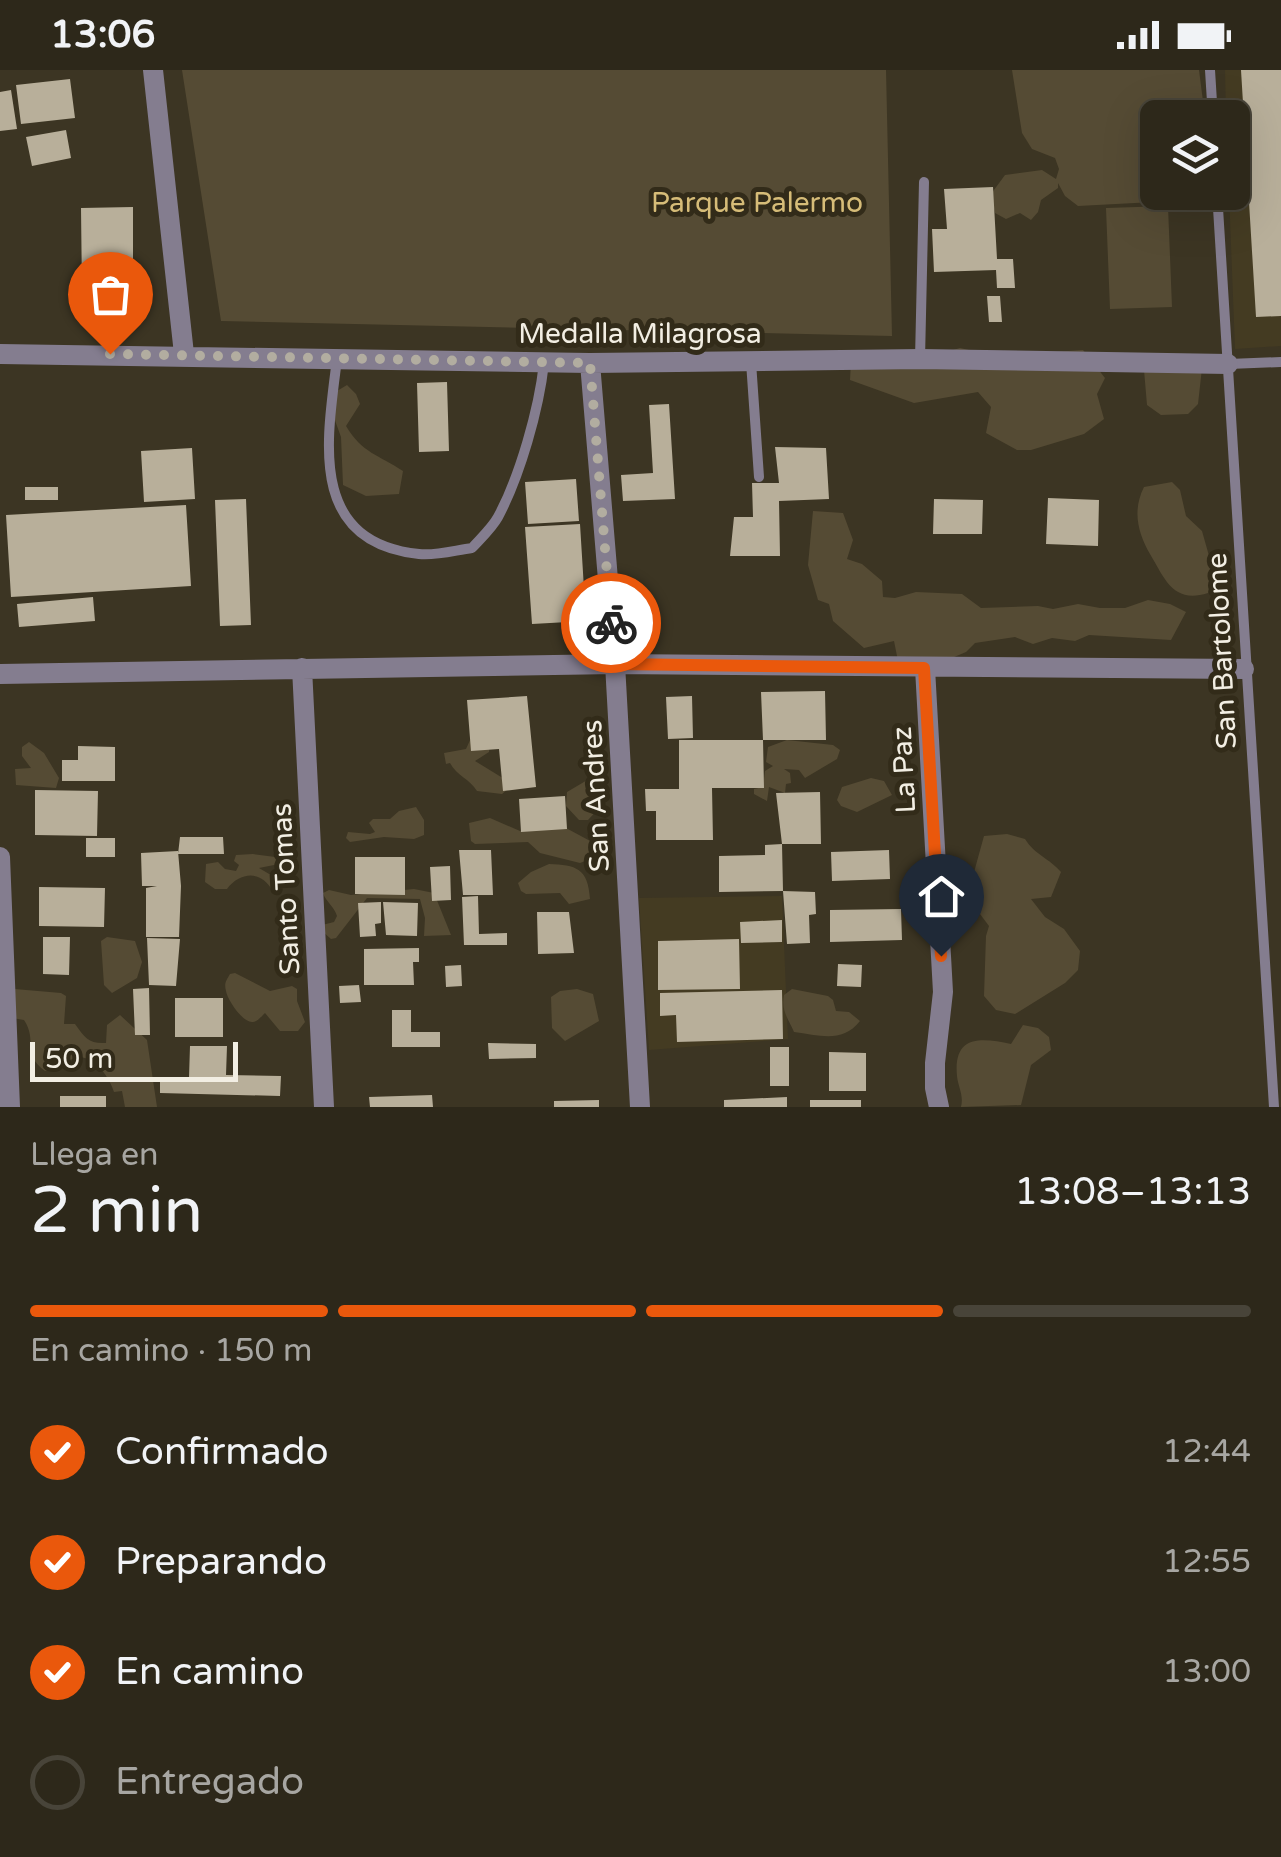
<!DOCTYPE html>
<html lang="es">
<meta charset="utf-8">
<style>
:root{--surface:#2d281a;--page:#393427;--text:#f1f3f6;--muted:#a7a6a2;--line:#484439;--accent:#ea580c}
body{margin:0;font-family:"Varela Round",sans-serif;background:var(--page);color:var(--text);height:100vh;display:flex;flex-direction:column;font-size:38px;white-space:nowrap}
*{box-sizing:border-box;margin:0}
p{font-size:32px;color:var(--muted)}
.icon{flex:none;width:55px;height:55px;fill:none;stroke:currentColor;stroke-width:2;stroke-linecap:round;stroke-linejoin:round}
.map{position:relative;height:1037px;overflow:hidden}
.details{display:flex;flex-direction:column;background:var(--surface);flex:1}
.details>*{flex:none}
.fabs{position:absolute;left:1140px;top:30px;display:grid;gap:20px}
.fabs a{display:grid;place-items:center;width:110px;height:110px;border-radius:15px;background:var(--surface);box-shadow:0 10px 40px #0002,0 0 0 2px var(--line);font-size:50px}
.scale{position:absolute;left:30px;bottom:25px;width:208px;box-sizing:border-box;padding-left:10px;border:5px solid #f2eee3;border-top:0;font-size:28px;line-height:35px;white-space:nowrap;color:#f2eee3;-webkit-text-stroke:8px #322b19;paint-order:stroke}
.pin{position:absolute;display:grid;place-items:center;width:85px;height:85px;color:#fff;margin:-102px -42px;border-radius:50% 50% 50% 0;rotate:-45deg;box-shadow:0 0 10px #0007}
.pin .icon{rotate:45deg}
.courier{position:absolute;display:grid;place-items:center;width:100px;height:100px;margin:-50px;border:8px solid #ea580c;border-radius:50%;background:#fff;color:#222;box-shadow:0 2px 12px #0007}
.head em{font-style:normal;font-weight:600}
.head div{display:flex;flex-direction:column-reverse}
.head{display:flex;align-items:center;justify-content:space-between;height:170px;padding:0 30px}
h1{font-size:65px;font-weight:600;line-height:75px}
.bar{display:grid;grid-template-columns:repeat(4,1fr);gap:15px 10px;align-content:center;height:120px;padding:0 30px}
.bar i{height:12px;border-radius:8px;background:var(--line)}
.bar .active{background:var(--accent)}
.bar p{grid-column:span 4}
ol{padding:0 30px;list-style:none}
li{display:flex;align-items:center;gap:30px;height:110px}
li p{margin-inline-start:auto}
li .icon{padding:10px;border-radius:50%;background:var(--accent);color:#fff;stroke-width:4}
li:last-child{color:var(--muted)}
li i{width:55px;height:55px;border:5px solid var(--line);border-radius:50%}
.status{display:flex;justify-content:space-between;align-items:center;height:70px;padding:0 50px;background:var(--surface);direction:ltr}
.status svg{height:28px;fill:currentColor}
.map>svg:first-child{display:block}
.built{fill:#443b22}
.green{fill:#554b34}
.building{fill:#b8af9a}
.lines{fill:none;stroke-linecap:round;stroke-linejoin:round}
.service{stroke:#847d8f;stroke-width:10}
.minor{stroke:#847d8f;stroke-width:20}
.done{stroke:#b2ada0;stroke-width:10;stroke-dasharray:0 18}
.route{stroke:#ea580c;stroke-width:12}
.labels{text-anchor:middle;stroke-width:10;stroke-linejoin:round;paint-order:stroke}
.park-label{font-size:28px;fill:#d6bc78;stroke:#322b19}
.street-label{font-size:28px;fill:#f2eee3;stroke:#322b19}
</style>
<div class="status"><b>13:06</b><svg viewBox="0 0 49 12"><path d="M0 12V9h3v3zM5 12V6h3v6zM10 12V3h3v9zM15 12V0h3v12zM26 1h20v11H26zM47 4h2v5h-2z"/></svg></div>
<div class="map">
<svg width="1281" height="1037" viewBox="0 0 1281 1037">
<rect width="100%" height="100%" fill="#3c3523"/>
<path class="built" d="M1225 0H1281V276L1235 279 1229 123 1232 122V48L1226 47Z
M782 826 788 969 649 980 639 828Z"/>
<path class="green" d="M182 0H886L892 266 221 251Z
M1012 0H1199L1205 47 1158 48V122L1200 123 1154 132 1078 136 1065 126 1058 113V118L1041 130 1038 142 1031 150 1020 143 1006 149 995 143 991 124 1005 105 1042 100 1056 109 1059 99 1055 88 1032 79 1022 63Z
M1168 136 1172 237 1110 239 1106 138Z
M960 278 996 286 1083 280 1105 308 1097 324 1104 349 1084 364 1031 380H1017L986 363 991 337 978 322 914 333 850 310 851 292 939 284Z
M1202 298 1198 334 1188 344 1161 345 1147 335 1144 300Z
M347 315 356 324 360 334 346 356C362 383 379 385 403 401L399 424 366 426 343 415 341 367 333 345 337 321Z
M1172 412 1180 420 1186 446 1202 461 1213 500 1208 523C1173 534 1165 509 1150 484 1138 463 1132 441 1144 417Z
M813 441 843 443 853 470 847 489 862 494 882 511 883 527 895 528 916 522 962 524 981 538 1038 536 1053 539 1078 534 1100 538H1125L1148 530 1170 534 1186 542 1171 570 1089 565 1075 571 1052 568 1033 574 1015 567 975 573 966 582 940 593 898 591 894 571 864 578 833 551 829 534 818 530 808 495Z
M471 668 490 669 489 682 475 691 506 710 509 718 502 724 477 721C470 709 457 706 450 693L446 694 444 683 466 679Z
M787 670 833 675 840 680 837 689 805 708 799 700 784 699 790 703 791 713 786 714 785 723 769 717 767 731 754 724V719L763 717 765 701 773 696 766 692 768 677Z
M29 672 44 683 59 708 56 718 16 715 15 699 31 698 22 686V677Z
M871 708 884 711 892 725 857 742 841 736 837 730 842 717Z
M589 709 600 721 602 735 588 750H579L566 736 567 722Z
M416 737 424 750V765L414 769 384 767 350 772 346 768 348 762 370 764 375 762 369 753 373 749H390L399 741Z
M490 748 520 761 566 758 592 772 596 787 580 793 540 783 528 772 475 774 471 771 469 753Z
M1007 764 1025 769C1035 785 1049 788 1061 802L1051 827 1031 829 1045 847 1064 859 1080 881 1078 900 1065 913 1015 944 996 940 984 926 986 866 989 856 974 836 971 813 984 766Z
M253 784 283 788 284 793 259 798 281 811 279 821 272 820C261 800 240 802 227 819H215L205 812 206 794 218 792 225 799 236 801 239 795 234 791 236 785Z
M549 794C576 795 588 798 590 829L569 834 560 823 526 824 521 821 518 813 531 802Z
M414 819 434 823 451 865 424 866 425 848 420 829 367 828 336 868 331 869 322 861V855L334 852 337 846C334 836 326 832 323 823L329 820 351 825Z
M107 867 135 871 142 892 137 908 112 923 104 915 101 871Z
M235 903 270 921 292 916 297 919V931L305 952 298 961H280L265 943C262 946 256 953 252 952 242 952 227 929 226 921 224 913 226 911 230 904Z
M3 918 61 923 66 926 64 954H75C85 968 89 974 106 973L107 955 120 945 147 970 157 1037H125L122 1021 114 1022C110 1008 93 983 75 988 63 992 58 1000 45 1001 21 983 38 971 24 950L12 948Z
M577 919 593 924 599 951 565 971 552 958 551 927 560 921Z
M792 919 828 926 833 930 836 941 849 942 860 951C842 974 819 965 794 962 788 948 781 941 784 925Z
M1023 955 1038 958 1049 967 1051 980 1031 995 1021 1035 961 1037C964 1025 958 1017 957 1006 953 964 982 968 1011 974Z"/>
<path class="building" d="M1241 0H1281V246L1256 247Z
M70 9 75 48 21 54 16 15Z
M11 20 17 59 0 61V22Z
M66 60 71 88 32 96 26 67Z
M993 117 997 189H1013L1015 218H997L996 200 934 202 932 159H947L944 119Z
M133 137V222H82L81 138Z
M987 226H1000L1002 252H989Z
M447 312 449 381 419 382 417 313Z
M669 334 675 429 623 431 621 405 653 403 649 335Z
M775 377 826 378 829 429 779 431 780 486H730L734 447H753L752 413H779Z
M192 378 195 429 144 432 141 381Z
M576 409 579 451 528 454 525 412Z
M25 417H58V430H25Z
M1048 428 1099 430 1098 476 1046 474Z
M246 429 251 555 220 556 215 430Z
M934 429 983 430 982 464H933Z
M186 435 191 516 11 527 6 445Z
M580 454 586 551 532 554 525 457Z
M93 527 95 551 19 557 17 534Z
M825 621 826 670H763L761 622Z
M527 626 536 717 503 721 499 679 471 681 467 630Z
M692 626 693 668 668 669 666 627Z
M679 670H763L764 718H712L713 770H656V741H646L645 719H679Z
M78 676 115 677V711H62V690H78Z
M35 720 98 721 97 766 35 765Z
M820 722 821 774H782L776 723Z
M565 726 567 759 521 762 519 729Z
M223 767 224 784H178L180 767Z
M86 768H115V787H86Z
M782 774 783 821 719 822V786L765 785V775Z
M459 780H491L493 825H463Z
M889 780 890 809 832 811 831 782Z
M178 781 181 816 179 867H146V818L157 816H142L141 783Z
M355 787H405V825L355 824Z
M450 796 451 830 432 831 430 797Z
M39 817 105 818 104 857 39 856Z
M783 821 815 822 816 844 809 845 810 873 787 874Z
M478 826 479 864 507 863V875H464L462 827Z
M381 832V853L375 854 376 866 360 867 358 833Z
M383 832 418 833 417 866 386 865Z
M901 839 902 870 830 872V840Z
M537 842H569L574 883 538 884Z
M782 850V872L741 873 740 852Z
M43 867H70L69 905 43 904Z
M147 868 180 869 176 916 149 915Z
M739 869 740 919 658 920V871Z
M419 878V892H413L414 915H364V879Z
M838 894 862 895 861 917 837 916Z
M461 895 462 916 446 917 445 896Z
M359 915 361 932 340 933 339 916Z
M149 918 150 965H135L133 919Z
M782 920 783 969 677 972 676 945 660 946V923Z
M175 928H223V967H175Z
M392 940H411V962H440V977H392Z
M488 973 536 974V988L489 989Z
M190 976H227L226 1005 281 1006 280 1026 160 1023V1008H189Z
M770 977H789V1016H770Z
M829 982 866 983V1021H829Z
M432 1025 433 1037H370L369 1027Z
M60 1026H106V1037H60Z
M787 1027V1037H724V1030Z
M599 1030V1037H554V1031Z
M810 1030H861V1037H810Z"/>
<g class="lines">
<path class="service" d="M1210 0 1213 48
M1217 122 1274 1037
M337 289C327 370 307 472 419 484 436 486 456 480 472 478 481 468 492 458 498 447 520 406 539 339 544 293
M920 289 924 112
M751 292 759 407
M1229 294 1281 292"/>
<path class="minor" d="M153 0 184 284
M0 284 590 293 920 289 1228 294
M590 293 615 594 640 1037
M302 598 324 1037
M925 598 943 922 935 993V1018L939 1037
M0 604 615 594 1244 599
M0 787 10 1037"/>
</g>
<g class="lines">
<path class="done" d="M110 284 590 293 611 553"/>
<path class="route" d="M611 553 615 594 924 598 941 886"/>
</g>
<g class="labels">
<g class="park-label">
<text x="757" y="142">Parque Palermo</text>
</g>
<g class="street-label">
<text x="640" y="273">Medalla Milagrosa</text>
<text transform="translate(1221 581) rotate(-93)" y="10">San Bartolome</text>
<text transform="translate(903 700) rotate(-93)" y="10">La Paz</text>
<text transform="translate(595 726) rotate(-93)" y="10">San Andres</text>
<text transform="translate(285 819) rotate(-93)" y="10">Santo Tomas</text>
</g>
</g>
</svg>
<div class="fabs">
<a><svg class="icon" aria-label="layers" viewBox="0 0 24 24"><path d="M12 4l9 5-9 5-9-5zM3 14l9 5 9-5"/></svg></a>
</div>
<div class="scale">50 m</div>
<div class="pin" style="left:110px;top:284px;background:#ea580c"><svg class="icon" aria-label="bag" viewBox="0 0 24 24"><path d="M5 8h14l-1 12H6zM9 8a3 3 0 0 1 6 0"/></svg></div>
<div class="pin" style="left:941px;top:886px;background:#1f2937"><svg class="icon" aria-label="home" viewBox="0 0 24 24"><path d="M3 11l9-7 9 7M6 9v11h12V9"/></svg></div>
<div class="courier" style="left:611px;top:553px"><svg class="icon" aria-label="bike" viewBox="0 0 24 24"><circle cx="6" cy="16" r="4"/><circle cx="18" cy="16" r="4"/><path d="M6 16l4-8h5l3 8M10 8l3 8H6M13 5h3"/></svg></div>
</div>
<section class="details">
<div class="head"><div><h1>2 min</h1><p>Llega en</p></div><em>13:08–13:13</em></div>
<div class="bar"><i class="active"></i><i class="active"></i><i class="active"></i><i></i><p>En camino · 150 m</p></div>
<ol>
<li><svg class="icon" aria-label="check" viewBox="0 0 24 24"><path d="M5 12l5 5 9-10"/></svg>Confirmado<p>12:44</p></li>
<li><svg class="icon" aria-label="check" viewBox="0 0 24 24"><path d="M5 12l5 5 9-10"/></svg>Preparando<p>12:55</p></li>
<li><svg class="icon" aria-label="check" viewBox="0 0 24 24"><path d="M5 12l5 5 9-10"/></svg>En camino<p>13:00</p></li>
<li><i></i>Entregado</li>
</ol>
</section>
